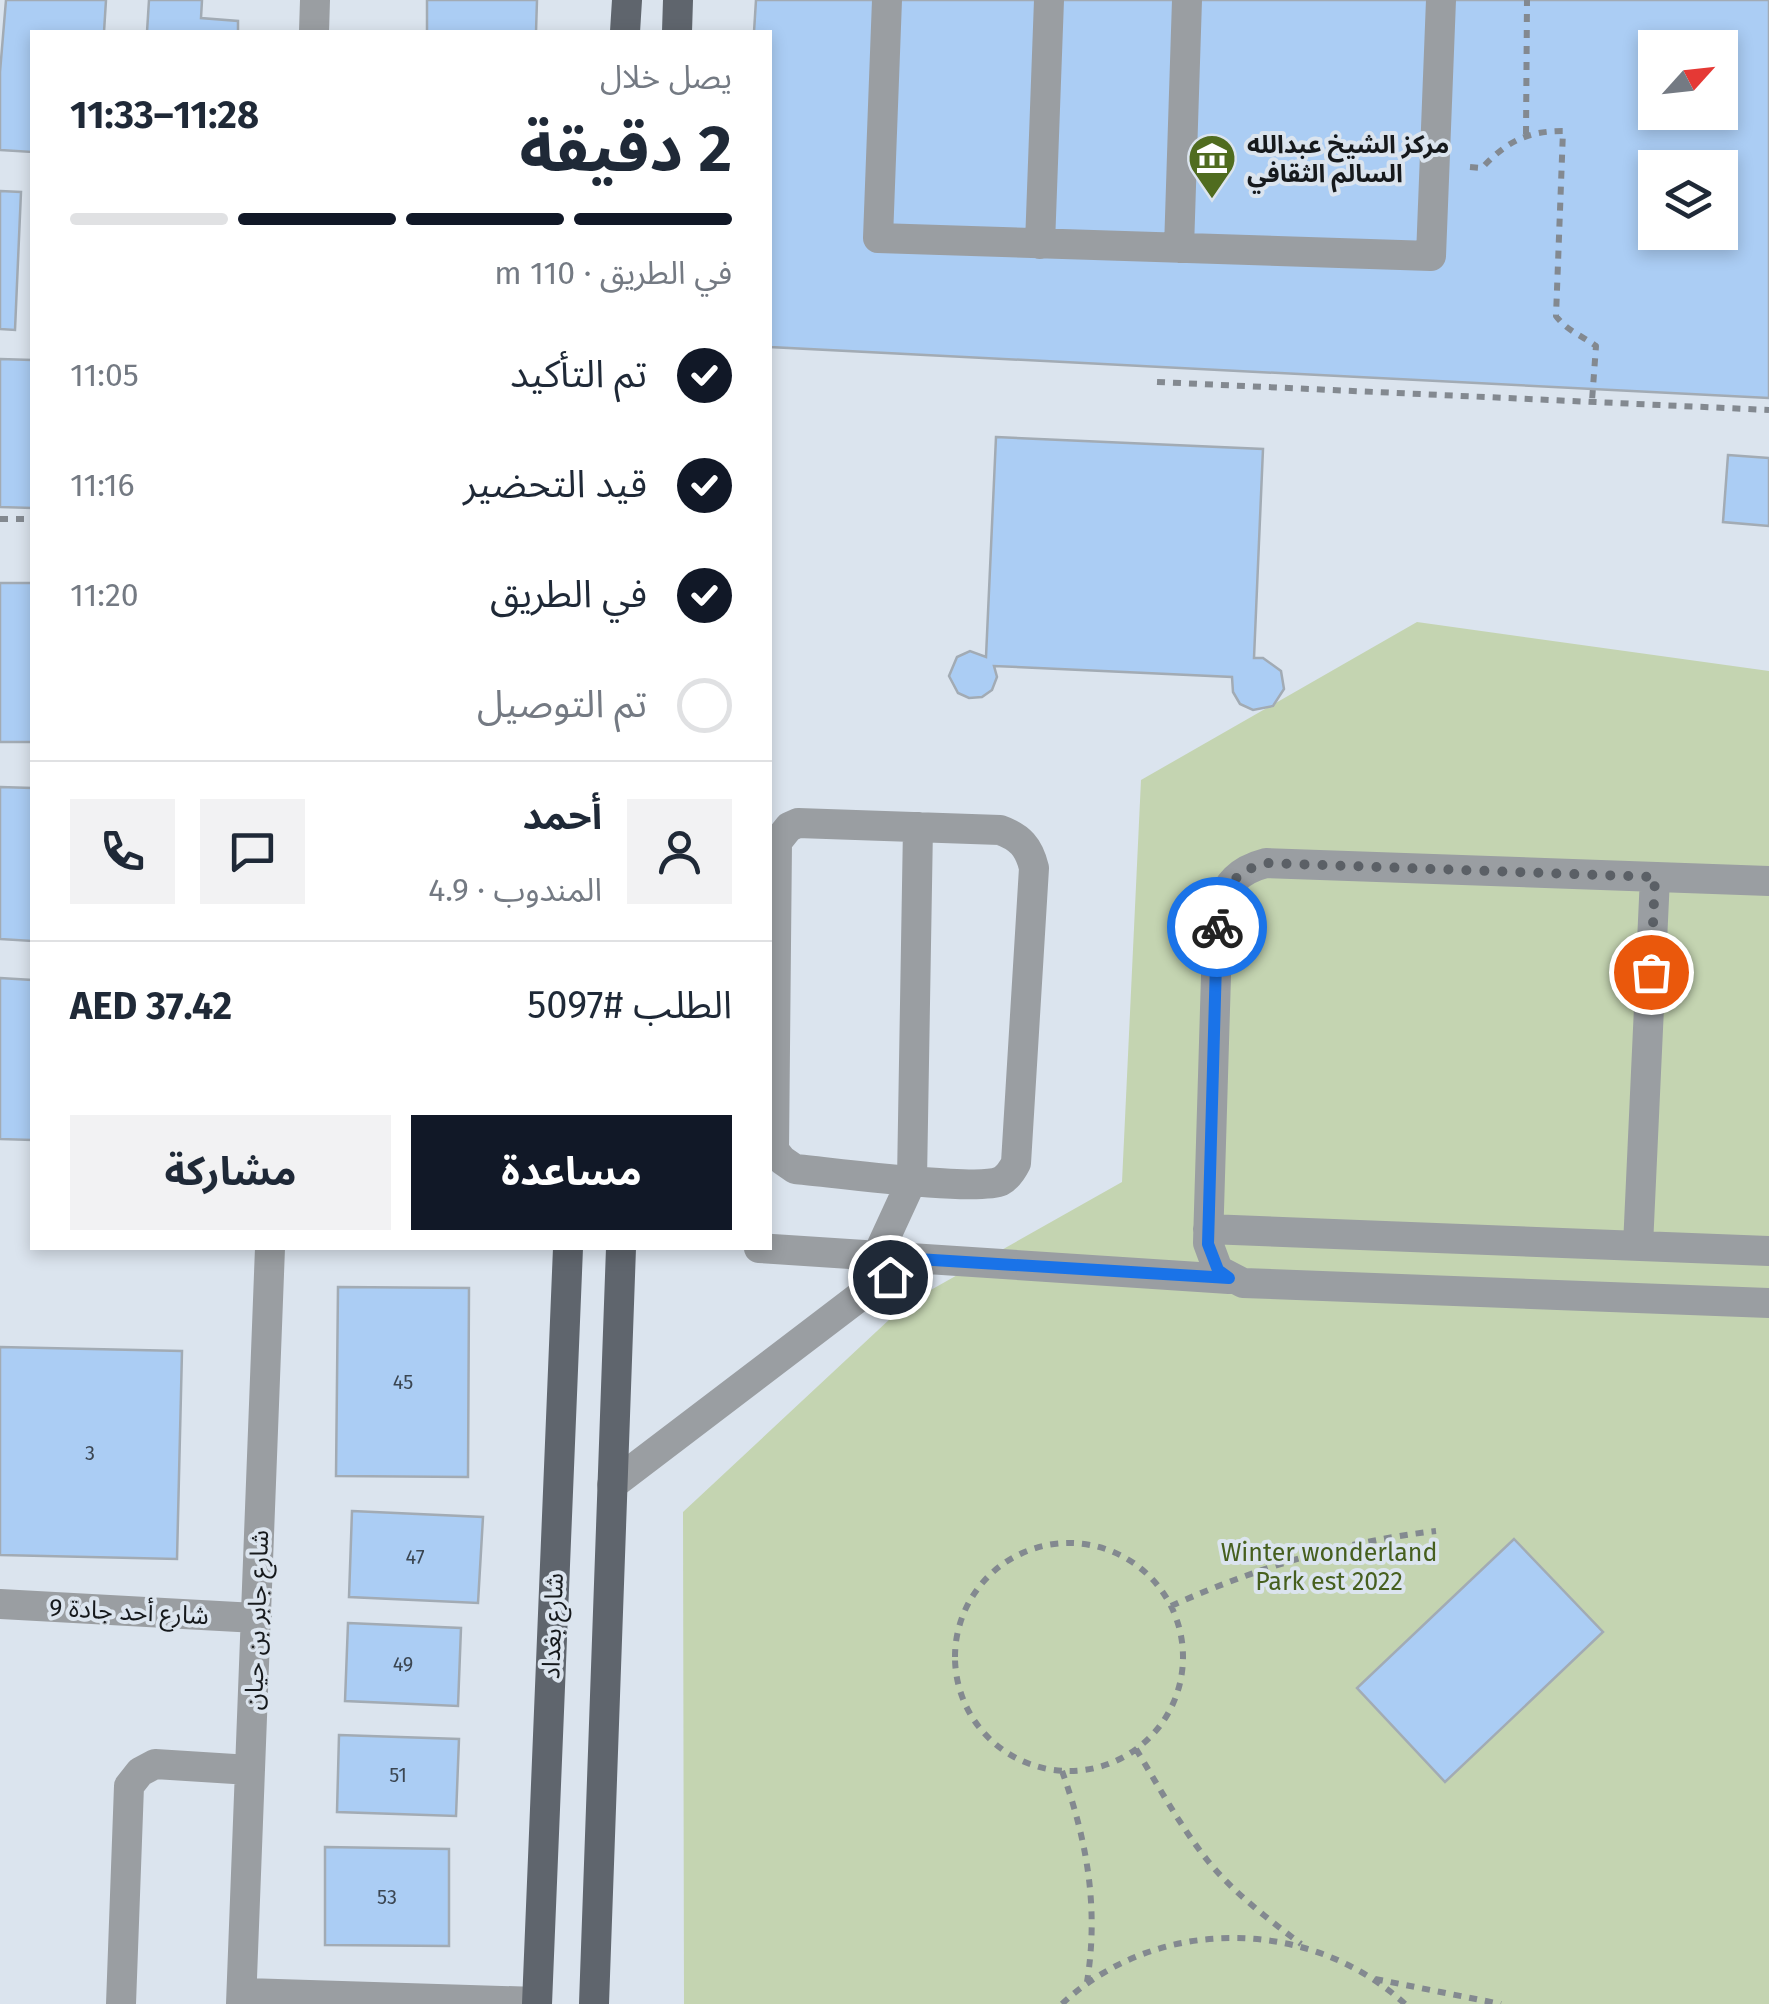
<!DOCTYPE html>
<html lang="ar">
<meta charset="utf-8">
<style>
:root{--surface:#fff;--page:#f2f2f3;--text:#1f2937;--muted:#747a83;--line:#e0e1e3;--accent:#111827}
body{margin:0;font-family:"Fira Sans","Noto Sans Arabic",sans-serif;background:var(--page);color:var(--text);direction:rtl;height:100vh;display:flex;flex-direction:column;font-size:38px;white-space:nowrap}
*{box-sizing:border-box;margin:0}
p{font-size:32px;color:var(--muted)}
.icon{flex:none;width:55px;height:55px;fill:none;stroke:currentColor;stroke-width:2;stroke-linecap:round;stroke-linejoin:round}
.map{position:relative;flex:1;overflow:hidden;direction:ltr}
.drawer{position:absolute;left:30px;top:30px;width:742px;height:1220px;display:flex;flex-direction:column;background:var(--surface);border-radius:0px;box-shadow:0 5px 15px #0003;direction:rtl}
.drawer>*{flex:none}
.needle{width:65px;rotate:63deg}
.buttons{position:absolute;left:1638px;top:30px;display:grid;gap:20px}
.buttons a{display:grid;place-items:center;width:100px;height:100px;border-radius:0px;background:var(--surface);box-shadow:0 5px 15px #0003;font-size:50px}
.pin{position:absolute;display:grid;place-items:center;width:85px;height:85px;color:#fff;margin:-42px;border:5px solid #fff;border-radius:50%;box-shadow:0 2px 10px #0007}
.courier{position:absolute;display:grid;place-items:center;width:100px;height:100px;margin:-50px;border:8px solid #1a73e8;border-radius:50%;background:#fff;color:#222;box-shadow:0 2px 12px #0007}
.overview em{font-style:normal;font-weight:700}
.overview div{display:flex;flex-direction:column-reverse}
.overview{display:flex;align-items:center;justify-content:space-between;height:170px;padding:0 40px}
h1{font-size:65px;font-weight:700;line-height:75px}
.bar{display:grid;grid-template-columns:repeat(4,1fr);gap:15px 10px;align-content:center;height:120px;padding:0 40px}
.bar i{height:12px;border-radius:8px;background:var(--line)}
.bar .current{background:var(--accent)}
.bar p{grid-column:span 4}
.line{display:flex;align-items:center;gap:25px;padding:0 40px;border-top:2px solid var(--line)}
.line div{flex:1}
.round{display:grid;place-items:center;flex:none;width:105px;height:105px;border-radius:0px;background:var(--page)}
ol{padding:0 40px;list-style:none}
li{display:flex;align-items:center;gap:30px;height:110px}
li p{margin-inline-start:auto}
li .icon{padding:10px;border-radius:50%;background:var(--accent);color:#fff;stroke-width:4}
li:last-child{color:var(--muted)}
li i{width:55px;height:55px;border:5px solid var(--line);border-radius:50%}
.cta{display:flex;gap:20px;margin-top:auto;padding:20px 40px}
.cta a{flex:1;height:115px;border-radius:0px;background:var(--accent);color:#fff;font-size:40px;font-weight:700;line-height:115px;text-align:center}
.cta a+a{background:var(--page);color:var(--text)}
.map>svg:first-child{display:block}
.green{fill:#c4d4b1}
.building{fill:#abcdf4;stroke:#a2abb4;stroke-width:2.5;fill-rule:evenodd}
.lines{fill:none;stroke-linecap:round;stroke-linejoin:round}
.path{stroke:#838990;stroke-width:6;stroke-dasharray:8 8;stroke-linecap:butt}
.minor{stroke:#9a9ea2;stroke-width:30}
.major{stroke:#5f656d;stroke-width:30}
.done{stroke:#5b6066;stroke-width:10;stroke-dasharray:0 18}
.route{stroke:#1a73e8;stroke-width:12}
.labels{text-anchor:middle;stroke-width:8;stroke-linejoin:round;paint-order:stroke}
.number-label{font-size:20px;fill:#3b4652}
.poi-label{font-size:25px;font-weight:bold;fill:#16191c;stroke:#dbe4ee;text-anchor:start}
.park-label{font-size:25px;fill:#465f1e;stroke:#dbe4ee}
.street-label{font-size:25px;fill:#16191c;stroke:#dbe4ee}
</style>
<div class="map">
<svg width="1769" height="2004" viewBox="0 0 1769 2004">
<rect width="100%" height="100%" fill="#dbe4ee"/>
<path class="green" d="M1417 622 1769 671V2004H684L683 1512 906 1304 1122 1182 1141 780Z"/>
<path class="building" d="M6 0H106L104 32H32V152L0 150V72Z
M149 0H202L201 18 238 21V32H147Z
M427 0H537L536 32H427Z
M756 0H1769V398L770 347V32H754ZM1655 48H1720V112H1655ZM1655 168H1720V232H1655Z
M0 191 21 192 15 330 0 329Z
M0 359 32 360V508L0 507Z
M996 437 1263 449 1254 658H1263L1281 671 1284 689 1273 706 1253 710 1240 704 1233 692 1232 677 994 666 997 677 992 690 982 697 969 698 958 693 949 676 957 657 970 651 986 657Z
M1728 455 1769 458V526L1723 522Z
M0 583H32V742H0Z
M0 787 32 788V941L0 939Z
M0 978 32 980V1140L0 1139Z
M338 1287 469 1288 468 1477 336 1476Z
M0 1347 182 1351 177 1559 0 1555Z
M352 1511 483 1517 478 1603 349 1597Z
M1514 1539 1603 1632 1445 1782 1357 1688Z
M348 1623 461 1628 458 1706 345 1701Z
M339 1735 459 1739 456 1816 337 1812Z
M325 1847 449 1849V1946L325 1945Z"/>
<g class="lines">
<path class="path" d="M1526 134 1527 0
M1470 167 1482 168C1506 142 1527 131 1563 131L1556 316C1567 331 1581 335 1596 346L1592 401
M1157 382 1769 410
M0 519H32
M955 1657a114 114 0 1 1 228 0a114 114 0 1 1-228 0Z
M1171 1606C1258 1567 1342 1542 1436 1531
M1136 1749C1159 1787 1180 1826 1208 1861 1234 1893 1268 1919 1301 1944
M1062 1771C1087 1840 1099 1908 1087 1982
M1375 1979 1501 2004
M1062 2004C1157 1915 1310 1917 1405 2004"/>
<path class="minor" d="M887 0 878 238 1431 256 1441 0
M314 32 315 0
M1040 244 1049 0
M1179 248 1187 0
M798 823 1000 830C1020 837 1029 847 1034 868L1016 1163C1012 1171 1008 1177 1001 1181 977 1192 830 1172 795 1169L782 1160 774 1150 777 842 789 827Z
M1769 881 1266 863C1239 870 1227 883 1218 909L1208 1243 1218 1270 1243 1283 1769 1303
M1208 1229 1769 1251
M1638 1246 1655 877
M759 1248 1229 1279
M877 1256 912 1180 918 827
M612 1485 859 1297 917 1259
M0 1604 257 1618
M242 1993 537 2002
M121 2004 129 1786 140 1772 155 1764 250 1770
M241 2004 270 1248"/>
<path class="major" d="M625 32 627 0
M677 32 678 0
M537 2004 568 1248
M594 2004 621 1248"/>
</g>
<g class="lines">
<path class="done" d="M1217 927C1219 892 1233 872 1266 863L1655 877 1651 972"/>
<path class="route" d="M890 1277 917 1259 1229 1278 1218 1270 1208 1244 1217 927"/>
</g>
<defs>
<g id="museum-pin" transform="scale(2.5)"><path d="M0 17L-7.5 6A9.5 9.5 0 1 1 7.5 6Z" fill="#506c1f" stroke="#dbe4ee"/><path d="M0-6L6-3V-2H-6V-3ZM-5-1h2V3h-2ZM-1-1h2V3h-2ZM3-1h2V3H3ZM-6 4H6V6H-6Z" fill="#fff"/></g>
</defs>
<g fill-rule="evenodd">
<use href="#museum-pin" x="1212" y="158"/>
</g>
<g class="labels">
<g class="number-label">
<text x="403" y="1389">45</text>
<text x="90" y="1460">3</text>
<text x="415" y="1564">47</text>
<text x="403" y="1671">49</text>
<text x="398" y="1782">51</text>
<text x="387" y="1904">53</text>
</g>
<g class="poi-label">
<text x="1247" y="153">مركز الشيخ عبدالله<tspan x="1247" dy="29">السالم الثقافي</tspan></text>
</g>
<g class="park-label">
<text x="1329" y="1561">Winter wonderland<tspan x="1329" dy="29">Park est 2022</tspan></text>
</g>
<g class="street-label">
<text transform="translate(129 1611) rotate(3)" y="9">شارع أحد جادة 9</text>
<text transform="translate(256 1620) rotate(-88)" y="9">شارع جابر بن حيان</text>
<text transform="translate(552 1626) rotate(-88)" y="9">شارع بغداد</text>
</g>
</g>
</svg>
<div class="buttons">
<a><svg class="needle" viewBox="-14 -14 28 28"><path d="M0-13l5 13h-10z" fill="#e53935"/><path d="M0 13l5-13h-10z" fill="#747a83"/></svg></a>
<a><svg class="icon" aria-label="layers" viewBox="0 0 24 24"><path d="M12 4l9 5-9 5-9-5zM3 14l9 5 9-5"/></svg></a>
</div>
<div class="pin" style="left:1651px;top:972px;background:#ea580c"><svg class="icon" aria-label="bag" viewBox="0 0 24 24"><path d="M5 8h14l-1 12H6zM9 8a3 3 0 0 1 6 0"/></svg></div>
<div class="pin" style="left:890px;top:1277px;background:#1f2937"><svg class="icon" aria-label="home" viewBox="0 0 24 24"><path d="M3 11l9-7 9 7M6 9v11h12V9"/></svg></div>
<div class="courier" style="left:1217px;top:927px"><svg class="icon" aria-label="bike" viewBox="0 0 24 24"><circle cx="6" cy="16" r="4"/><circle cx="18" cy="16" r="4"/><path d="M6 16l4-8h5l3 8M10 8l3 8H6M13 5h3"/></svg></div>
<section class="drawer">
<div class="overview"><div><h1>2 دقيقة</h1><p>يصل خلال</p></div><em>11:28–11:33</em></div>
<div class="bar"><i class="current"></i><i class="current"></i><i class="current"></i><i></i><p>في الطريق · 110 m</p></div>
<ol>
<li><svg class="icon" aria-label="check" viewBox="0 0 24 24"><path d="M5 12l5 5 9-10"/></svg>تم التأكيد<p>11:05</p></li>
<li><svg class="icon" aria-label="check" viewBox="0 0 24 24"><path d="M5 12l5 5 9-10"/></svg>قيد التحضير<p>11:16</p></li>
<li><svg class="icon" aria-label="check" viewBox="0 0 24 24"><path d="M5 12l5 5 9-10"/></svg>في الطريق<p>11:20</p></li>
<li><i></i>تم التوصيل</li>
</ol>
<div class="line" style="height:180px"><a class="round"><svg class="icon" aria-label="person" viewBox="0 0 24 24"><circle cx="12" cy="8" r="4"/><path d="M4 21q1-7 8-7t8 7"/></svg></a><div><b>أحمد</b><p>المندوب · 4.9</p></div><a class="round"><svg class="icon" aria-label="chat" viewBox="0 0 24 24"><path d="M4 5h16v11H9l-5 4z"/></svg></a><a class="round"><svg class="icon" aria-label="phone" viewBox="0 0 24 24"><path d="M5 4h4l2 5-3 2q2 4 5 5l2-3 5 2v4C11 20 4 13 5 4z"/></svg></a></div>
<div class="line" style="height:130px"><div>الطلب #5097</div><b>AED 37.42</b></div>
<div class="cta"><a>مساعدة</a><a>مشاركة</a></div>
</section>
</div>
